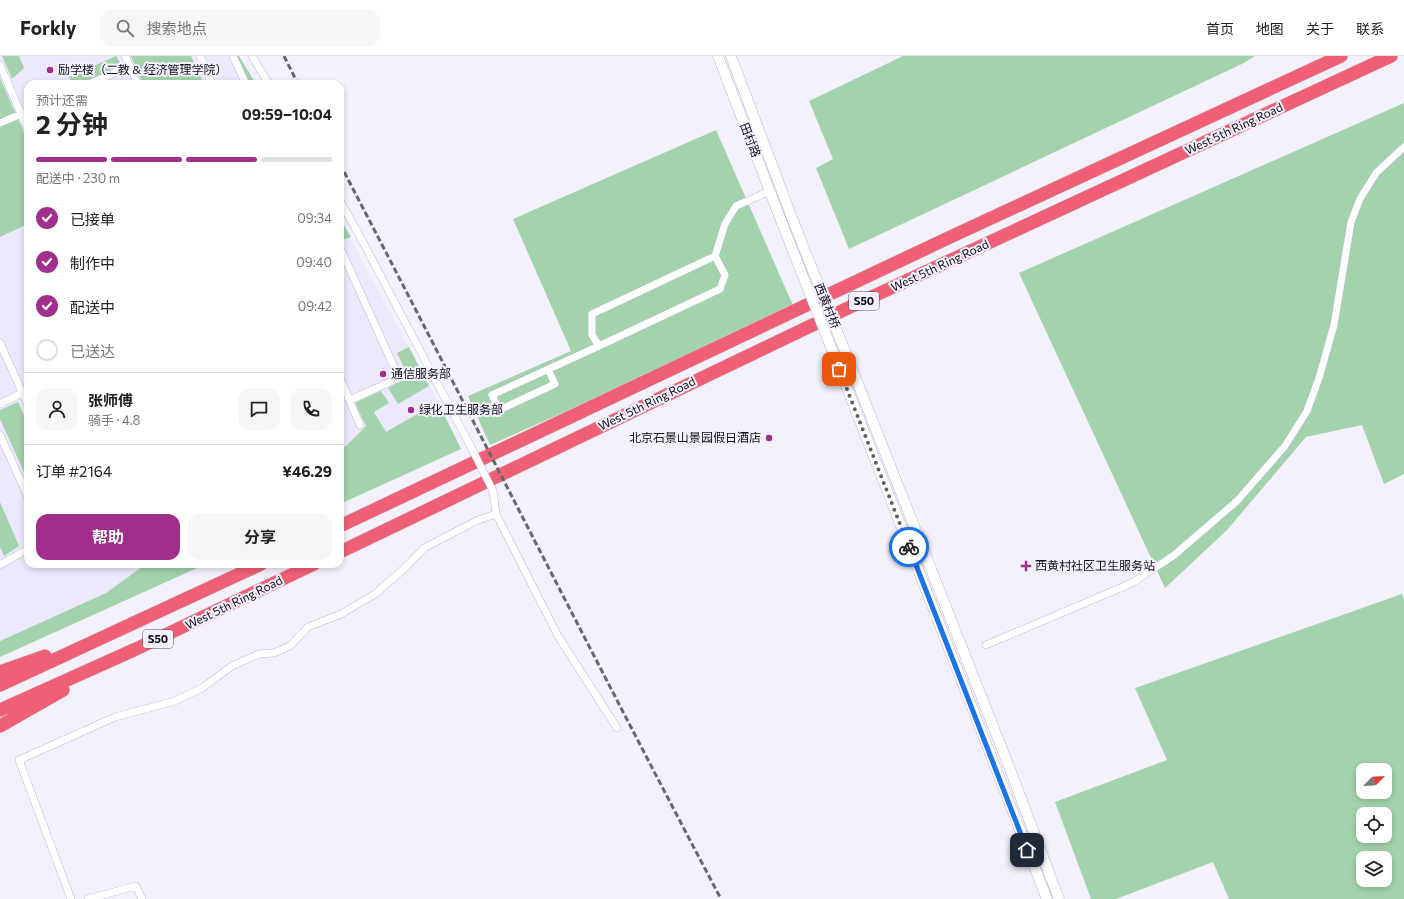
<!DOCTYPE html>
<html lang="zh">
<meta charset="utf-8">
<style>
:root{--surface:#fff;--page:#f6f6f6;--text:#222;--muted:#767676;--line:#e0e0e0;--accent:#a02e8b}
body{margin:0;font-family:Commissioner,"Noto Sans SC",sans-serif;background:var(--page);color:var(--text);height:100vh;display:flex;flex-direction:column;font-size:15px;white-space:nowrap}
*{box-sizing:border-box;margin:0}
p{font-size:13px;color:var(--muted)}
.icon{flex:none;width:22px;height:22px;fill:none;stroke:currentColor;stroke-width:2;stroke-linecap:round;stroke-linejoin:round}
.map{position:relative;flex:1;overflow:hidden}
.details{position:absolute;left:24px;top:24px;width:320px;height:488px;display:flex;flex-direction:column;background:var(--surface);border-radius:12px;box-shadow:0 2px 6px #0003}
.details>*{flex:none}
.needle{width:26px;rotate:66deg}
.controls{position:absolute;left:1356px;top:707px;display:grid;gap:8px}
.controls a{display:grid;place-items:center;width:36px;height:36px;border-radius:8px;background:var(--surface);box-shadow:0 2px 6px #0003;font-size:20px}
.pin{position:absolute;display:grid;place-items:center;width:34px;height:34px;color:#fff;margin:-17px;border-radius:8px;box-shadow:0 2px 6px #0006}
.courier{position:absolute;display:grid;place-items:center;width:40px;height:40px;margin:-20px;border:3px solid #1a73e8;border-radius:50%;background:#fff;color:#222;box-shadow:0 1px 5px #0007}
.summary em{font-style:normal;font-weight:700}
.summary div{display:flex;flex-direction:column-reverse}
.summary{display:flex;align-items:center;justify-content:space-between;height:68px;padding:0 12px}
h1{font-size:26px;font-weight:700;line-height:30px}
.bar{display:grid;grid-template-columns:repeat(4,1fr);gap:6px 4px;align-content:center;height:48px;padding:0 12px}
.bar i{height:5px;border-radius:3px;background:var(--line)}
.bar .selected{background:var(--accent)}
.bar p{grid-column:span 4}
.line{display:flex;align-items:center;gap:10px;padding:0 12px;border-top:1px solid var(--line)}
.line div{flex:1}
.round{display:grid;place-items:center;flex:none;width:42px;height:42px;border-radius:12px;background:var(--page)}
ol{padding:0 12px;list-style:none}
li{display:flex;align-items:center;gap:12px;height:44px}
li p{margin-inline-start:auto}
li .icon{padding:4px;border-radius:50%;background:var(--accent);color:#fff;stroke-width:4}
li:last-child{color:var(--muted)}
li i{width:22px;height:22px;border:2px solid var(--line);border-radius:50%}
.button{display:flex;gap:8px;margin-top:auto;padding:8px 12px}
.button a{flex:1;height:46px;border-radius:12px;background:var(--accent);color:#fff;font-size:16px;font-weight:700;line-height:46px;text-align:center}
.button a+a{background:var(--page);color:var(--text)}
header{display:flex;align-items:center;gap:24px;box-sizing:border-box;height:56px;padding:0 20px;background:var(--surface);border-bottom:1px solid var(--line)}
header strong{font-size:19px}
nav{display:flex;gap:22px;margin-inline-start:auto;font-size:14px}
.search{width:280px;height:36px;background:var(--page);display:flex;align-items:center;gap:10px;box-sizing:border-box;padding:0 14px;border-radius:12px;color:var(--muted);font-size:15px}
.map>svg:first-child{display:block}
.built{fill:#eee8fe}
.green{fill:#a3d3ad;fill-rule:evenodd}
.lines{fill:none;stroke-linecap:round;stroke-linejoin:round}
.minor-casing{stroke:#beb7d3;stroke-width:8}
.secondary-casing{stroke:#beb7d3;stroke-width:11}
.motorway-casing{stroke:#d0cfd1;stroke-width:14}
.minor{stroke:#fff;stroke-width:7}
.secondary{stroke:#fff;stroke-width:10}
.motorway{stroke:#ef5f76;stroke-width:13}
.rail{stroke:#696671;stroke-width:3;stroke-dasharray:6 3;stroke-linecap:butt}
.minor-bridge-casing{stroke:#beb7d3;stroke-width:8;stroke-linecap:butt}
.secondary-bridge-casing{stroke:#beb7d3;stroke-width:11;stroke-linecap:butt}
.minor-bridge{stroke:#fff;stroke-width:7}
.secondary-bridge{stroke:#fff;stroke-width:10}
.done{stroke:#615e69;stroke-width:4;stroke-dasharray:0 7.2}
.route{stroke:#1a73e8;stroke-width:5}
.poi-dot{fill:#a02e8b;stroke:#f4f1fd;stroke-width:1.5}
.labels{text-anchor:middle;stroke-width:4;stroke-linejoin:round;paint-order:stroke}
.shield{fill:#f4f1fd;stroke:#56535d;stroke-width:1}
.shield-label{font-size:11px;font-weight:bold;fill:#120f19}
.poi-label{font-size:12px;fill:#120f19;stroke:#f4f1fd;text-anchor:start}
.street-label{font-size:12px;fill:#120f19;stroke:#f4f1fd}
</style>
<header>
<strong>Forkly</strong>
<div class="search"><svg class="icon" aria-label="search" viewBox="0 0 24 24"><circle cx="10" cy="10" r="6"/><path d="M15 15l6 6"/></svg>搜索地点</div>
<nav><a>首页</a><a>地图</a><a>关于</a><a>联系</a></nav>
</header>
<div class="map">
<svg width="1404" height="843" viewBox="0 0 1404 843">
<rect width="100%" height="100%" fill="#f4f1fd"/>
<path class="built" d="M0 0H239L256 28H28V508H146L106 537 0 585Z
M340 163 445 359 340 408Z"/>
<path class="green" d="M2 0H19L24 12 12 23Z
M116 0 122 9 80 28H73L69 21Z
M131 0H191L204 28H143Z
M236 0H239L256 28H249Z
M903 0H1255L1244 7 849 193 816 112 833 103 809 45Z
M0 22 28 86V168L0 181Z
M1404 47V418L1384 428 1362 369 1306 381 1227 474 1165 532 1019 217Z
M716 74 795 254 490 389 468 340 571 295 513 163Z
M340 163 351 181 340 185Z
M409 291 429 330 398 348 388 332 409 321 397 297Z
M381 335 389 347 374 356 386 376 438 346 461 393 340 448V393L346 390 366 370 355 347Z
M18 346 28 368V425L0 363V354Z
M0 446 19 490 4 500 0 491Z
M146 508H206L0 601V585L106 537Z
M1402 538 1404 543V843H1229L1213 806 1116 843H1091L1055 746 1167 704 1135 632ZM1363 714H1385V736H1363ZM1363 758H1385V780H1363ZM1363 802H1385V824H1363Z"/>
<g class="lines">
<g class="minor-casing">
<path id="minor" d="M125 0 138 28
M200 0 212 28
M233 0 246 28
M252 0 269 28
M0 9 28 74
M89 28 130 10
M0 67 28 55
M340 145 356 173 472 393
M340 197 342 196 399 322 350 344
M715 200 725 219 720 233 599 290 592 279V258L715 200 725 168 736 150 770 135
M0 287 28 349
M548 313 555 328 499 354 492 339 599 290
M340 322 360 369
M0 348 28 334
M0 379 28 441
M496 458 558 580 617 672
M0 509 28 493
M986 589 1132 527 1173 500 1237 445 1285 390 1307 355 1319 322 1334 269 1351 166 1360 143 1376 117 1404 91
M71 843 19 704 115 661 175 645 202 632 232 610 259 598 274 597 290 590 308 571 341 558 375 538 406 511 424 492 478 464 496 458 493 435
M88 843 136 830 142 843"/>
</g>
<g class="secondary-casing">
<path id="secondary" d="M718 0 782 167
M731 0 792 162
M862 338 1008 708 1059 843
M851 342 1047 843"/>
</g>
<g class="motorway-casing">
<path id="motorway" d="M340 470 946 183 1341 0
M340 496 850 251 1391 0
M0 616 45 600
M0 629 261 508
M0 654 136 593 314 508
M0 670 63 634"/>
</g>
<use href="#minor" class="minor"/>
<use href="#secondary" class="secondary"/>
<use href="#motorway" class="motorway"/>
<path class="rail" d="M284 0 298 28
M340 108C468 353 592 599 721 843"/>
<g class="minor-bridge-casing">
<path id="minor-bridge" d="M472 393 493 435"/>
</g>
<g class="secondary-bridge-casing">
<path id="secondary-bridge" d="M792 162 862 338
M782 167 851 342"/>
</g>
<use href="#minor-bridge" class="minor-bridge"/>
<use href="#secondary-bridge" class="secondary-bridge"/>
</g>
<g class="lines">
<path class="done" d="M839 313 909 491"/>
<path class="route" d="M909 491 1027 794"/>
</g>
<g class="poi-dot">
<circle cx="50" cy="14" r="4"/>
<circle cx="383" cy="318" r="4"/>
<circle cx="411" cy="354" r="4"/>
<circle cx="769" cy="382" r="4"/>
<path d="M1024 504h4v4h4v4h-4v4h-4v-4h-4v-4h4z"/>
</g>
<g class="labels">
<g class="shield">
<rect x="849" y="236" width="30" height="18" rx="3"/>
<rect x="143" y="574" width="30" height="18" rx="3"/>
</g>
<g class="shield-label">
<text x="864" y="249">S50</text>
<text x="158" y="587">S50</text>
</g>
<g class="poi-label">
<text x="58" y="18">励学楼（二教 &amp; 经济管理学院）</text>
<text x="391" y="322">通信服务部</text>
<text x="419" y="358">绿化卫生服务部</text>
<text x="761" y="386" text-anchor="end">北京石景山景园假日酒店</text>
<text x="1035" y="514">西黄村社区卫生服务站</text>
</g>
<g class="street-label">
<text transform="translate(1234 73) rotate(-25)" y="4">West 5th Ring Road</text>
<text transform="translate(750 84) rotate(69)" y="4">田村路</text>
<text transform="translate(940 210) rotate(-25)" y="4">West 5th Ring Road</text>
<text transform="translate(827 250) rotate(68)" y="4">西黄村桥</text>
<text transform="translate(647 348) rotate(-26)" y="4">West 5th Ring Road</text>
<text transform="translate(234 547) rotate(-26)" y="4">West 5th Ring Road</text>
</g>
</g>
</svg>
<div class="controls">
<a><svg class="needle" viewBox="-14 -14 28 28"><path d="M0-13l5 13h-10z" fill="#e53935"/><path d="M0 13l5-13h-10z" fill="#767676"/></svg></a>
<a><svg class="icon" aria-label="locate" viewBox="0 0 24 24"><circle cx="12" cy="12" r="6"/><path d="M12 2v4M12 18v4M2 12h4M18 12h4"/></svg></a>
<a><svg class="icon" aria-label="layers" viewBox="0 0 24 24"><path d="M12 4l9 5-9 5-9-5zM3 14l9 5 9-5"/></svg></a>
</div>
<div class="pin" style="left:839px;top:313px;background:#ea580c"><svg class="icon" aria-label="bag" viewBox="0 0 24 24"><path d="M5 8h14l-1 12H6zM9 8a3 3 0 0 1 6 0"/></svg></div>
<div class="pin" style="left:1027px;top:794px;background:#1f2937"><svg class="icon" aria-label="home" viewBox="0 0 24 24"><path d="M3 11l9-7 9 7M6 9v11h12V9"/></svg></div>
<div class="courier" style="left:909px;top:491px"><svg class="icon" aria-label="bike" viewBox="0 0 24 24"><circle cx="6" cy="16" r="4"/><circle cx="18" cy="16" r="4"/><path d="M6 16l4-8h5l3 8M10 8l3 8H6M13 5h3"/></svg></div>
<section class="details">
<div class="summary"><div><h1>2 分钟</h1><p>预计还需</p></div><em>09:59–10:04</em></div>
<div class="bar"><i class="selected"></i><i class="selected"></i><i class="selected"></i><i></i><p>配送中 · 230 m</p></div>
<ol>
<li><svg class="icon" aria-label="check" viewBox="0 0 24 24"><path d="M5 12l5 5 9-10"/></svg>已接单<p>09:34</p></li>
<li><svg class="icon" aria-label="check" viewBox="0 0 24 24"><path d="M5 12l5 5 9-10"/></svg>制作中<p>09:40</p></li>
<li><svg class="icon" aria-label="check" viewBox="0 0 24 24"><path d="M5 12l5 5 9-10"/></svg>配送中<p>09:42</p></li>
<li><i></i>已送达</li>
</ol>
<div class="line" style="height:72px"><a class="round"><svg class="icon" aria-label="person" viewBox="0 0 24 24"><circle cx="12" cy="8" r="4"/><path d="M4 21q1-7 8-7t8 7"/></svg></a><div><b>张师傅</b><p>骑手 · 4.8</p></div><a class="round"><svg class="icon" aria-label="chat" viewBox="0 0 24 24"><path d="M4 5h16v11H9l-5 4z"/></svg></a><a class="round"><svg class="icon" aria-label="phone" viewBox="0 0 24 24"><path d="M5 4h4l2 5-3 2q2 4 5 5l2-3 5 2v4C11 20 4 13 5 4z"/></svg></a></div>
<div class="line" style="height:52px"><div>订单 #2164</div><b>¥46.29</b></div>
<div class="button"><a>帮助</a><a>分享</a></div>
</section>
</div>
